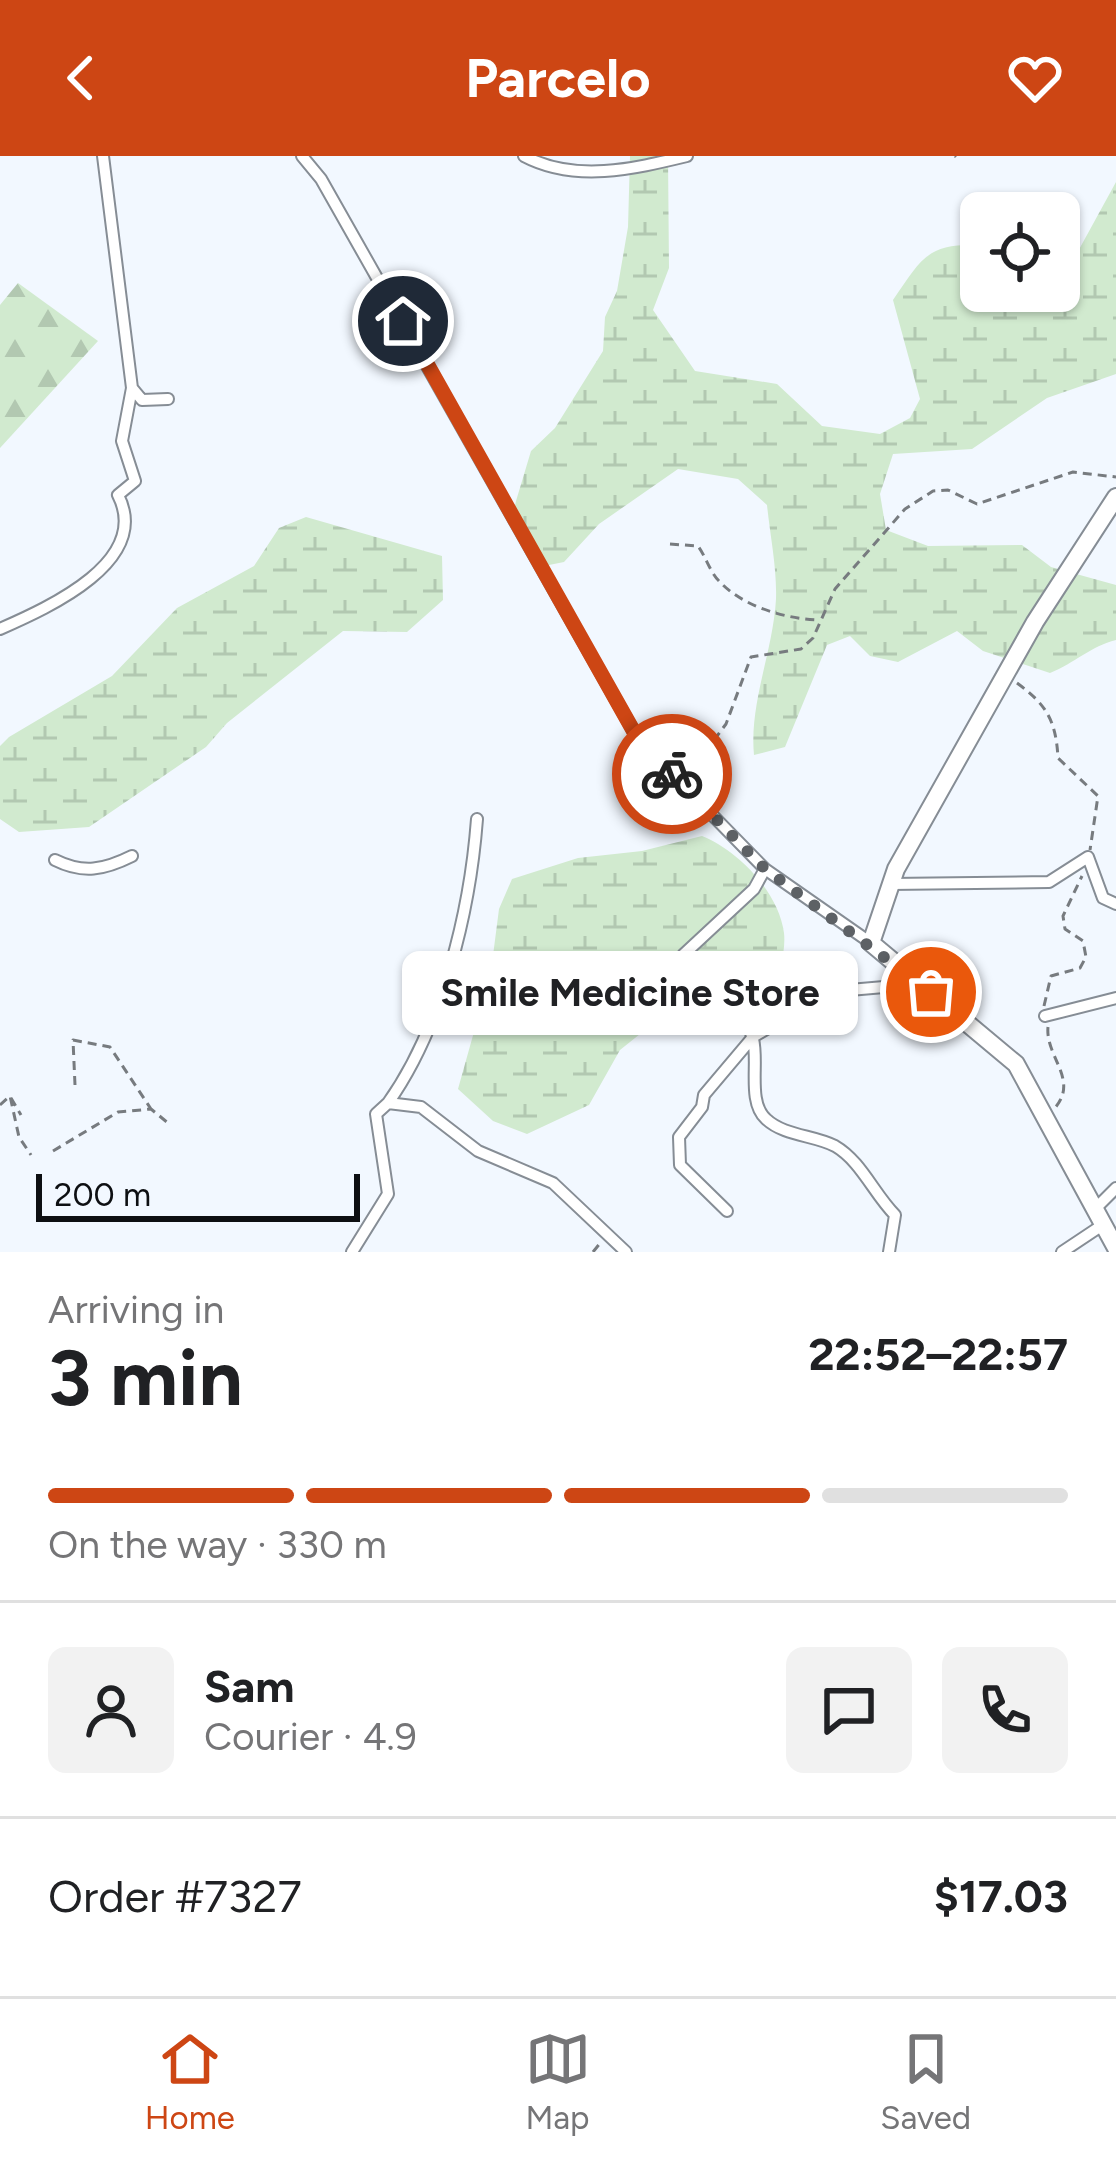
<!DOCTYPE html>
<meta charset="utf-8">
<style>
:root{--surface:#fff;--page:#f2f2f2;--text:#202124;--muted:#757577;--line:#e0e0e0;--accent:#cd4614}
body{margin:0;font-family:Figtree,sans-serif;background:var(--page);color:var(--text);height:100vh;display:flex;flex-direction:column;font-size:45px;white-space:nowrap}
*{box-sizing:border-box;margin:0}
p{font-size:39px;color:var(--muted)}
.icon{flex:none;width:66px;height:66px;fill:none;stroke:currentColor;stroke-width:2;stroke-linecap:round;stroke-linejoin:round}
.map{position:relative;height:1096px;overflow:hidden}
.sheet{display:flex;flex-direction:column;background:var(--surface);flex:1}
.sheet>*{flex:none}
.tools{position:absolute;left:960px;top:36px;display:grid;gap:24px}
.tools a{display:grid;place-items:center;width:120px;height:120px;border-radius:18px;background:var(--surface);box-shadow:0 3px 9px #0004;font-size:60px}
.scale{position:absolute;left:36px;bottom:30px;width:324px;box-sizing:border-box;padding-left:12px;border:6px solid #0d0f12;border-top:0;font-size:33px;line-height:42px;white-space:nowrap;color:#0d0f12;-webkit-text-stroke:9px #f2f8ff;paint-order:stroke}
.pin{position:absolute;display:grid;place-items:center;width:102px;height:102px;color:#fff;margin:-51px;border:6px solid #fff;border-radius:50%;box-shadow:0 3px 12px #0007}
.courier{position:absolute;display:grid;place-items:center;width:120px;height:120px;margin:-60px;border:9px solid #cd4614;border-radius:50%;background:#fff;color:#222;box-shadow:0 3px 15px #0007}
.bubble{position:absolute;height:84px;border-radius:18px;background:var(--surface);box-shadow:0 3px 9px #0004;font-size:39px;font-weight:700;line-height:84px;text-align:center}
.head em{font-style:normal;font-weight:700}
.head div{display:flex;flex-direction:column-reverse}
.head{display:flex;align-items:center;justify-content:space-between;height:204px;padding:0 48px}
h1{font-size:78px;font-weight:700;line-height:90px}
.bar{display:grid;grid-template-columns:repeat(4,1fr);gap:18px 12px;align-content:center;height:144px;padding:0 48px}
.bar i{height:15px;border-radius:9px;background:var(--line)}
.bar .selected{background:var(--accent)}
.bar p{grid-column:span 4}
.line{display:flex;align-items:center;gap:30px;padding:0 48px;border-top:3px solid var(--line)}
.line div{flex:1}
.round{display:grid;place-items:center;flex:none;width:126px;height:126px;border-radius:18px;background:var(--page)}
header{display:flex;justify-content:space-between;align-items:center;height:156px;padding:0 48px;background:var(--accent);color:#fff;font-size:54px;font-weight:700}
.tabs{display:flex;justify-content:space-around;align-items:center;height:168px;border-top:3px solid var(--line);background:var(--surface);font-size:33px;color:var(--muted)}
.tabs a{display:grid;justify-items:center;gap:6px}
.tabs .selected{color:var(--accent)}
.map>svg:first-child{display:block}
.forest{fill:url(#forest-firs)}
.wetland{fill:url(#wetland-marsh)}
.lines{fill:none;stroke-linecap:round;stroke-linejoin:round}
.minor-casing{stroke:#868d95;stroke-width:14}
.primary-casing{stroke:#868d95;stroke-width:20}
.path{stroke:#777b7f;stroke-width:3;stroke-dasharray:9 6;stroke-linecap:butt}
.minor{stroke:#fff;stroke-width:10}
.primary{stroke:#fff;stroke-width:16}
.done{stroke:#5d6165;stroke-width:12;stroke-dasharray:0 21.6}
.route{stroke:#cd4614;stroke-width:15}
</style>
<header><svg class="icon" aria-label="back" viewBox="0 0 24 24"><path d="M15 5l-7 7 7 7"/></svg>Parcelo<svg class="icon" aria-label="heart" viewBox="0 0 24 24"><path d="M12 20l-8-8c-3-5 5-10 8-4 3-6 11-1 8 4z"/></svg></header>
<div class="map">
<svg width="1116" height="1096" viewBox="0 0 1116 1096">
<defs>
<pattern id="forest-firs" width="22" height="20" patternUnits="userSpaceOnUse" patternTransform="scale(3)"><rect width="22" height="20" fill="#d1eacf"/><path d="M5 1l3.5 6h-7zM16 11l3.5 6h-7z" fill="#b2c8b1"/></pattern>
<pattern id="wetland-marsh" width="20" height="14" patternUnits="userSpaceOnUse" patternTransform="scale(3)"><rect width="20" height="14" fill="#d1eacf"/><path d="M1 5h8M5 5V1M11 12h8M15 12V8" fill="none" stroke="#b2c8b1"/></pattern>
</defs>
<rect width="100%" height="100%" fill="#f2f8ff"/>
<path class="forest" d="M18 127 98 185 0 292V149Z"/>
<path class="wetland" d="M630 0H668L669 112 653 154 695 215 777 228 822 270 880 278 910 262 920 243 893 144C922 102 927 87 981 89V135H1059V108L1076 99 1116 26V218L1047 242 972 293 893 298 880 338 886 374 928 390 1022 389 1051 411 1116 429V484C1091 490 1075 507 1050 517L983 495 957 475 898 506 870 500 850 480 827 489 785 591 754 599C749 547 773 496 776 443 777 412 770 379 767 349L738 323 678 313 599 368 564 406 534 412 511 367 516 345 531 295 555 272 603 195 605 161 617 135 628 71Z
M306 361 442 400 443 444 407 476 343 475 227 567 206 591 89 671 19 676 0 663V590L9 581 112 520 177 452 254 410 279 372Z
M702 680C739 695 779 737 784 777 786 794 779 816 777 833L655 866 620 894 589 949 527 978 493 965 458 933 491 815 499 753 512 723 578 702 642 695Z"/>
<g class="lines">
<g class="minor-casing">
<path id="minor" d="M302 0 321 23 638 583 765 713 871 787
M524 0C575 27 633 13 687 0
M132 232 142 244 168 243
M0 473C50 451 152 405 118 339L135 325 122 285 132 232 103 0
M55 704C83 718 104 714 132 700
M765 713 754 733 683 799C704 829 743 847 753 883 759 906 747 946 766 963 784 980 814 979 835 990 861 1005 874 1038 895 1059L889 1096
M890 728 1049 726 1088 701 1103 742 1116 748
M1045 860 1116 842
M388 947C442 871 470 756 477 663
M1095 1053 1116 1032
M727 1055 680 1009 679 981 702 951 704 939 753 881 812 846 838 835 884 831 912 821
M352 1096 388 1038 376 958 388 947 421 951 478 995 553 1027 626 1096
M1062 1096 1104 1068"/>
</g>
<g class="primary-casing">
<path id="primary" d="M1116 341 1035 466 896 713 871 787 1016 908 1116 1092"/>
</g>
<path class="path" d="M955 0 956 1
M670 388 698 390C706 401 710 416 719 425 743 451 786 463 820 464
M1017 527C1047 549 1056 565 1058 602L1098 640 1090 694
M687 620 726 568 751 501 801 493 813 482 835 433 905 353 933 335 948 334 977 348 1073 316 1116 321
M1044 850 1051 820 1080 812 1086 801 1083 785 1065 773 1063 760 1082 720
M1048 871C1045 901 1081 925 1053 954
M75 929 73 884 110 891 151 953
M11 942 21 959
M0 949 10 940 19 981 31 999
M53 995 118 956 151 953 168 967
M593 1096 601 1086"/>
<use href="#minor" class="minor"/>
<use href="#primary" class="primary"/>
</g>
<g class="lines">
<path class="done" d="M672 618 765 713 931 836"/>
<path class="route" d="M403 165 638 583 672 618"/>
</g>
</svg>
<div class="tools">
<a><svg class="icon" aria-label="locate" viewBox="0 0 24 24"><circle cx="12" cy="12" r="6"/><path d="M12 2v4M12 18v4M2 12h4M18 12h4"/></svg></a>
</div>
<div class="scale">200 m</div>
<div class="pin" style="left:931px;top:836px;background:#ea580c"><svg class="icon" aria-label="bag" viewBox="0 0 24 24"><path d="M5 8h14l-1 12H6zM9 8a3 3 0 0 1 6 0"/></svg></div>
<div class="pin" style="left:403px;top:165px;background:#1f2937"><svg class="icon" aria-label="home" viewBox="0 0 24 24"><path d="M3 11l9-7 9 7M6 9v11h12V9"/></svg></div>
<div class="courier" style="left:672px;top:618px"><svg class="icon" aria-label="bike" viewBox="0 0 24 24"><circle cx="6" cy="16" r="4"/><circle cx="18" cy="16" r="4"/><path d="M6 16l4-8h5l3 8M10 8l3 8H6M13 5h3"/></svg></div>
<div class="bubble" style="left:402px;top:795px;width:456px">Smile Medicine Store</div>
</div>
<section class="sheet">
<div class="head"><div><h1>3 min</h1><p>Arriving in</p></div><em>22:52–22:57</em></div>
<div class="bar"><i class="selected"></i><i class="selected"></i><i class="selected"></i><i></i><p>On the way · 330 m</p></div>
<div class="line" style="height:216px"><a class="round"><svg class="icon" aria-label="person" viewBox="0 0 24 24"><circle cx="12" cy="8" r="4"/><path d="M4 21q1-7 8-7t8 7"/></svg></a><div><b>Sam</b><p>Courier · 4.9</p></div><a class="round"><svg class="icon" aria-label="chat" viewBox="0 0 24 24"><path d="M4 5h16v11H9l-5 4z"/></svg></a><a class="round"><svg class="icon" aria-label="phone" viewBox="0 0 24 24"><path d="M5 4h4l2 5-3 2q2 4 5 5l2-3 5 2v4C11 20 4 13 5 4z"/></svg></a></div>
<div class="line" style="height:156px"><div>Order #7327</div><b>$17.03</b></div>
</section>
<nav class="tabs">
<a class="selected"><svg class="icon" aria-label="home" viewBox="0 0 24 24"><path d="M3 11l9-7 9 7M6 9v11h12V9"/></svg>Home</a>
<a><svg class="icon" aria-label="map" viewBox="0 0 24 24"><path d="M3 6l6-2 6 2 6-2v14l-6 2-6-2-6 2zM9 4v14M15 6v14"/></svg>Map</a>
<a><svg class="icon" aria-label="saved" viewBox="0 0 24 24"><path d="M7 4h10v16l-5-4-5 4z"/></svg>Saved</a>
</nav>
